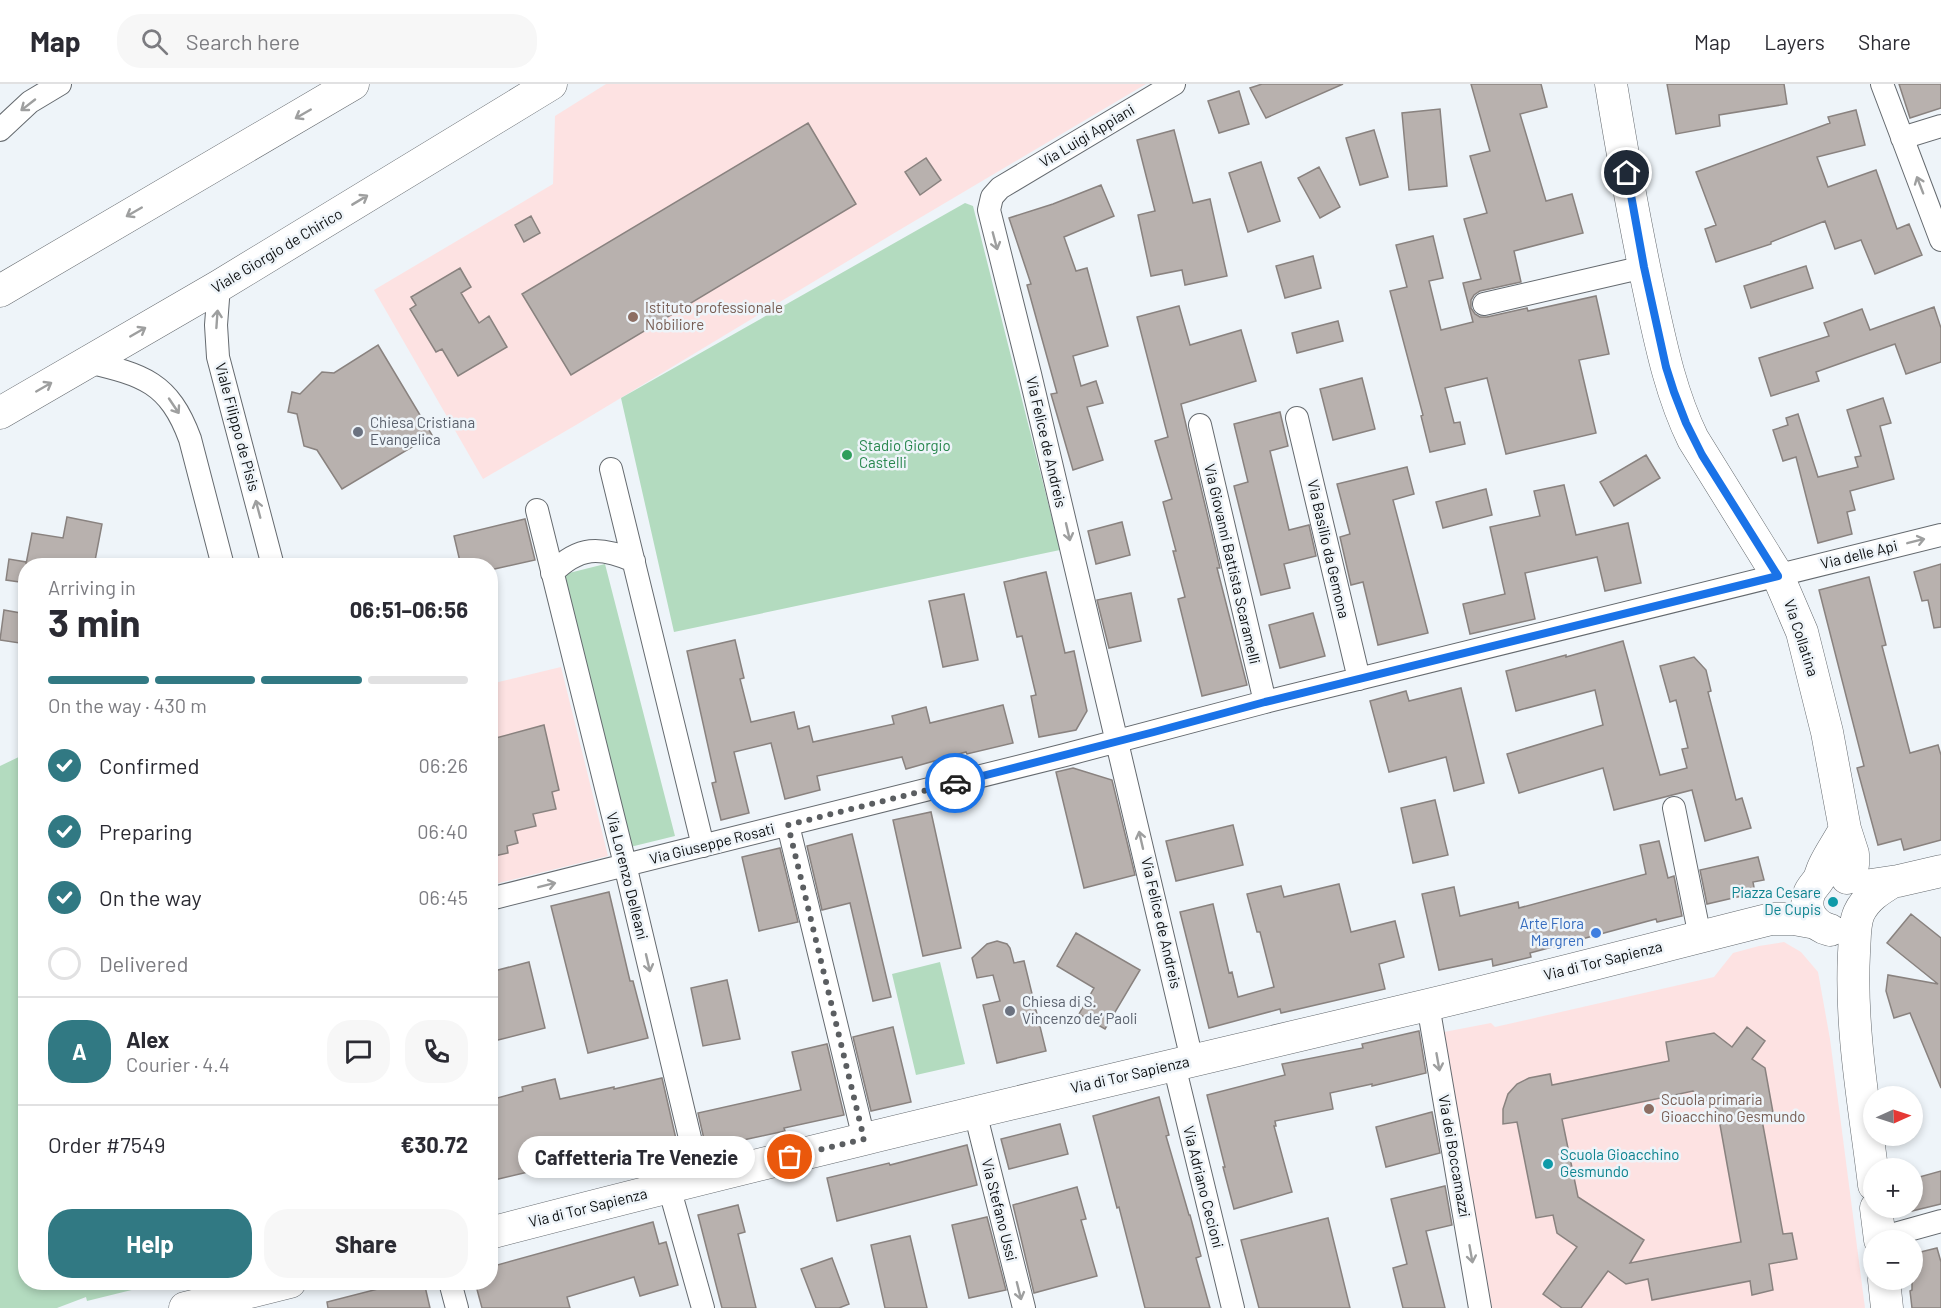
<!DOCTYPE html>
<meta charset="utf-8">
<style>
:root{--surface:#fff;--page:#f7f7f7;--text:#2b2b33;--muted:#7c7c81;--line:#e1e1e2;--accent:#317983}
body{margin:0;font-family:Barlow,sans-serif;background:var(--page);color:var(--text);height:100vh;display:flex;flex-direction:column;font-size:22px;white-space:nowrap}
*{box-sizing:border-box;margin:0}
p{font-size:20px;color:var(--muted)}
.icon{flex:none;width:33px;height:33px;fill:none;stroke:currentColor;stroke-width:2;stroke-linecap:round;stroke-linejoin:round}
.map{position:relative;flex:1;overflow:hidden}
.sheet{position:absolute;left:18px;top:474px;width:480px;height:732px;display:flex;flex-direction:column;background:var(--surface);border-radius:24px;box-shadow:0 3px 9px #0003}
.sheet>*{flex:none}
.needle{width:39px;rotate:87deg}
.buttons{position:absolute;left:1863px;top:1002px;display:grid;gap:12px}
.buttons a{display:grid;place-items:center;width:60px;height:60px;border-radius:50%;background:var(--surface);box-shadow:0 3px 9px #0003;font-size:30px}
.pin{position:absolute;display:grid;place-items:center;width:51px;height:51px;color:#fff;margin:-26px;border:3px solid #fff;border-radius:50%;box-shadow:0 2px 6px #0007}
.courier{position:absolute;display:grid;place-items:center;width:60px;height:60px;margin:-30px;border:4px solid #1a73e8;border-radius:50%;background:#fff;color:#222;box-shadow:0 2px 8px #0007}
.bubble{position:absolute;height:42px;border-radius:21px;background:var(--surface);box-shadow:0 3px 9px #0003;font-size:20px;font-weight:700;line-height:42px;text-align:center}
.headline em{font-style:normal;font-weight:700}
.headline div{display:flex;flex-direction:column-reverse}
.headline{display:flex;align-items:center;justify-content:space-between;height:102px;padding:0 30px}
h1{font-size:39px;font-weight:700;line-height:45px}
.bar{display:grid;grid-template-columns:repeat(4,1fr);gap:9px 6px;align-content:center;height:72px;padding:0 30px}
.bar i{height:8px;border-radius:4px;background:var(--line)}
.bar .active{background:var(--accent)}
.bar p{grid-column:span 4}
.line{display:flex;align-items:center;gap:15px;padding:0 30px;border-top:2px solid var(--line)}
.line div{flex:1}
.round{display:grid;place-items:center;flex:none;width:63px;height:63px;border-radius:24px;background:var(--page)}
ol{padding:0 30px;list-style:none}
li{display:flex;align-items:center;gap:18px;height:66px}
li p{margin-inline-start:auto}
li .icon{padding:6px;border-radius:50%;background:var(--accent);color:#fff;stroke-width:4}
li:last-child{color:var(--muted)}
li i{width:33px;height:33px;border:3px solid var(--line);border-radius:50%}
.action{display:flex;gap:12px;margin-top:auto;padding:12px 30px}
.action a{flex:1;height:69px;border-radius:24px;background:var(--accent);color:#fff;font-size:24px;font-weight:700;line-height:69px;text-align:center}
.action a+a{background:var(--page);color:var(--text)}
header{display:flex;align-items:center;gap:36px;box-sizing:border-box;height:84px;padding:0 30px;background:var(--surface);border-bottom:2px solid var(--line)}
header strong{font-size:28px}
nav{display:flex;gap:33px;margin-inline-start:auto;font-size:21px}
.search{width:420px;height:54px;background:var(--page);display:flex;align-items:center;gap:15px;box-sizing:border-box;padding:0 21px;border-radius:24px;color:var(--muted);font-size:22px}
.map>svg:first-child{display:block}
.education{fill:#fde2e2}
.green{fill:#b3dbbf}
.building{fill:#b8b1ae;stroke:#89827f;stroke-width:1.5;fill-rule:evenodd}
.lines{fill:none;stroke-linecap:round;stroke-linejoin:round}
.street-casing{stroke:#656a6f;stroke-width:24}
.secondary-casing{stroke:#656a6f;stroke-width:33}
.street{stroke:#fff;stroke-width:22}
.secondary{stroke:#fff;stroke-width:32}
.oneway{stroke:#9e9f9f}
.done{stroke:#5b5e61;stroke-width:6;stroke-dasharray:0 10.8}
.route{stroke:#1a73e8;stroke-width:8}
.education-dot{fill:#8d6e63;stroke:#eef4f9;stroke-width:2}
.worship-dot{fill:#6b7280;stroke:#eef4f9;stroke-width:2}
.leisure-dot{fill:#2e9e5b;stroke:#eef4f9;stroke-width:2}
.culture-dot{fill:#0f9aa8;stroke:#eef4f9;stroke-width:2}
.shop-dot{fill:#3f7fe0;stroke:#eef4f9;stroke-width:2}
.labels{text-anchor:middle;stroke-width:5;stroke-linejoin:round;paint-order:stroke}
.street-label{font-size:15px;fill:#0c0e0f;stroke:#eef4f9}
.education-label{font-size:15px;fill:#785e54;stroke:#eef4f9;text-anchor:start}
.worship-label{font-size:15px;fill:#5b616d;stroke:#eef4f9;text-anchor:start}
.leisure-label{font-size:15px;fill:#27864d;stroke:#eef4f9;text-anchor:start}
.culture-label{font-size:15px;fill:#0d838f;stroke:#eef4f9;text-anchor:end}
.shop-label{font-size:15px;fill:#366cbe;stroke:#eef4f9;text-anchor:end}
</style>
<header>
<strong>Map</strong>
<div class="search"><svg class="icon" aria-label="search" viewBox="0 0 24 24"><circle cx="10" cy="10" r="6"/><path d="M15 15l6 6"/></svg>Search here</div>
<nav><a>Map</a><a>Layers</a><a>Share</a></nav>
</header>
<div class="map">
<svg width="1941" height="1224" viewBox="0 0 1941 1224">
<rect width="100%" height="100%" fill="#eef4f9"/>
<path class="education" d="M606 0H1146L896 148 576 341 483 395 374 206 553 100 555 32Z
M561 583 608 772 491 801 490 600Z
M1784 858 1801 868 1818 888 1830 955 1865 1224H1492L1444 948 1491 939 1495 943 1714 893 1733 869 1759 862Z"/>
<path class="green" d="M965 119 973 122 1060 466 674 548 621 314Z
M605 480 675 752 626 764 557 492Z
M25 670 26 1198 160 1199 87 1217 86 1213 57 1224H0V682Z
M940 878 965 980 916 991 892 890Z"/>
<path class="building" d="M1262 0H1343L1266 34 1250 4Z
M1471 0H1541L1547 23 1520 30 1546 117 1572 110 1583 149 1514 167 1521 198 1480 207 1474 211 1471 216V224L1475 230 1480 233H1487L1527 224 1528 227 1596 212 1609 270 1579 276 1596 349 1506 370 1487 294 1445 304 1454 339 1460 338 1465 360 1430 368 1421 332 1423 331 1390 207 1407 203 1396 161 1433 152 1443 194 1429 197 1441 246 1473 238 1463 199 1481 195 1464 135 1487 129 1470 72 1490 67Z
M1667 0H1784L1787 20 1719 31 1720 42 1676 50Z
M1899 0H1941V24L1910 34Z
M1239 7 1249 40 1219 49 1208 17Z
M1440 25 1447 102 1409 106 1402 29Z
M1856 26 1865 61 1817 73 1828 103 1876 86 1897 145 1909 140 1922 171 1875 190 1861 156 1835 165 1825 137 1771 158V160L1716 178 1705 145 1716 141 1696 88 1830 39 1828 33Z
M808 39 856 120 571 291 522 210Z
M1174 46 1193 119 1210 115 1227 192 1185 201 1182 186 1151 192 1138 131 1155 127 1137 56Z
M1374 46 1388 93 1360 101 1346 54Z
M926 74 941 96 920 111 905 88Z
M1261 78 1280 137 1248 148 1229 89Z
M1319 83 1340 123 1320 134 1298 94Z
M1101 101 1114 132 1064 153 1076 187 1087 184 1108 262 1073 272 1081 302 1096 297 1103 319 1087 323 1103 376 1073 386 1051 310 1057 309 1027 201 1031 200 1009 134 1053 120Z
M531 132 540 149 524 158 515 141Z
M1313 172 1321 204 1285 214 1276 182Z
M1806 182 1813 204 1751 224 1744 202Z
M460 184 471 203 461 209 479 239 489 232 507 263 458 292 442 265 436 268 410 225 416 221 411 213Z
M1179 222 1190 261 1241 246 1256 297 1181 320 1220 484H1217L1247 601 1202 612 1178 515 1185 513 1173 467H1176L1163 418 1172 415 1155 357 1168 353 1137 233Z
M1934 223 1941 244V278L1906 290 1895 260 1816 288 1819 297 1771 312 1759 274 1829 252 1824 239 1862 225 1870 246Z
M1338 237 1343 257 1297 269 1292 249Z
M378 261 432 351 342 405 317 366 304 362 297 330 288 328 292 308 300 310 322 288 334 289Z
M1362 294 1375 345 1333 356 1320 305Z
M1883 314 1891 339 1880 342 1894 395 1850 407 1855 426 1847 428 1852 450 1818 459 1796 373 1783 377 1773 346 1788 341 1786 334 1798 330 1818 393 1858 383 1855 373 1861 372 1847 326Z
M1280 328 1288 362 1270 367 1289 446 1309 441 1316 472 1284 480 1290 504 1261 511 1234 402 1248 398 1234 340Z
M1646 371 1660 394 1614 422 1600 398Z
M1407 383 1414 410 1393 416 1428 549 1378 561 1363 498 1351 501 1340 453 1350 450 1337 400Z
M1564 401 1576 451 1628 439 1641 499 1605 507 1597 473 1525 489 1535 535 1470 550 1463 520 1505 510 1490 443 1540 432 1534 407Z
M1486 405 1492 431 1443 444 1436 418Z
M67 433 102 440 94 482H26V499L6 496 9 475 26 478V480L32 449 63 454Z
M525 435 535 476 490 486V482H461L454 452Z
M1122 438 1130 471 1096 480 1088 447Z
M1941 480V543L1934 544 1928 516 1922 517 1914 488Z
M1046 488 1065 569 1074 567 1087 627 1076 646 1039 653 1031 612 1036 611 1022 552 1017 553 1004 498Z
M1869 493 1886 561 1882 562 1910 669 1938 661 1941 671V756L1904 766 1901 755 1878 761 1857 684 1864 682 1819 506Z
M1131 509 1141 557 1109 564 1097 516Z
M964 510 978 576 943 583 929 517Z
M4 526 26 530V560L0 556Z
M1313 529 1325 572 1280 584 1269 541Z
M735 556 744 594 740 595 751 638 794 628 798 645 809 642 813 658 894 640 892 632 926 623 930 639 1003 621 1013 659 967 670 966 668 906 685 902 673 817 692 820 706 785 715 771 659 734 668 749 729 721 736 712 699 716 698 687 567Z
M1623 557 1660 691 1687 684 1682 665 1688 664 1676 616 1670 618 1660 582 1694 573 1706 586 1711 607 1708 608 1736 716 1742 714 1751 744 1705 757 1692 706 1614 726 1603 684 1519 709 1507 670 1603 641 1595 606 1516 627 1506 587 1566 571V573Z
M1461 604 1484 699 1454 707 1446 673 1389 688 1370 617 1406 607 1409 617Z
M544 641 559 706 552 708 556 725 533 730 536 742 515 747 518 759 507 762 508 769 490 773V662L493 661 492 655Z
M1073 684 1112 696 1135 791 1084 804 1056 688Z
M1435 716 1448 771 1413 779 1401 724Z
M931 728 961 864 923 872 893 736Z
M1233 741 1243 781 1176 797 1166 757Z
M852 750 891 913 873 917 850 819 822 826 807 762Z
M1659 757 1668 794 1674 792 1682 832 1657 838 1656 835 1530 869 1531 873 1493 882 1492 875 1439 886 1422 810 1454 803 1460 832 1518 818 1519 824 1646 790 1640 761Z
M780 764 798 838 759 847 742 773Z
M1758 773 1764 796 1753 798 1755 809 1707 820 1700 786Z
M1339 800 1351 848 1395 837 1404 873 1379 880 1385 905 1281 929 1280 925 1209 944 1180 828 1213 820 1229 889 1232 888 1238 913 1274 903 1260 848H1257L1247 810 1281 802 1284 813Z
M609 808 630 897H633L648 954 588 969 551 822Z
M1911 830 1941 854V1004L1910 929 1894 934 1886 907 1888 891 1938 900 1887 859Z
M1076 849 1140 886 1105 945 1079 930 1094 904 1057 882Z
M997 857 1007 860 1010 864 1014 879 1024 877 1046 967 997 979 983 921 1000 917 993 891 977 894 972 874 987 860Z
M529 878 545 944 490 958V894L496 893 494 887Z
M727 896 740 955 703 962 691 904Z
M893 943 911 1018 871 1027 853 953Z
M1747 943 1765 957 1752 975 1765 984 1774 1034 1762 1036 1783 1150 1792 1149 1797 1175 1769 1180 1773 1206 1752 1211 1750 1197 1652 1216 1648 1195 1626 1200 1608 1187 1581 1224H1562L1543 1210 1577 1163 1557 1149 1553 1131 1536 1134 1517 1038 1503 1040V1025L1508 1010 1517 1000 1529 994 1550 990 1552 1001 1669 977 1666 958 1714 949 1732 963ZM1693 1007 1717 1024 1741 1158 1630 1179 1644 1156 1578 1113 1562 1035Z
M1419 947 1426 989 1372 1002V1000L1330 1009 1333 1025 1275 1037 1276 1042H1274L1292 1108 1234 1125 1223 1083H1225L1207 1011 1285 991 1282 980 1363 964 1362 960Z
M827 960 844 1031 784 1044 785 1047 706 1064 698 1029 801 1006 792 968Z
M662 994 679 1068 594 1085 591 1073 490 1097V1016L523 1007 522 1003 555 995 560 1015 614 1003V1005Z
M1159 1013 1169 1051 1166 1052 1189 1131H1190L1201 1172 1196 1174 1210 1224H1145L1119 1123 1117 1124 1093 1032Z
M1432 1028 1440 1069 1386 1083 1376 1043Z
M1060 1040 1068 1070 1009 1085 1001 1055Z
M967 1061 977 1101 837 1137 827 1094 889 1079 890 1081Z
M1941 1087V1120L1912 1127V1095Z
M1445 1102 1452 1141 1426 1147 1445 1224H1403L1393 1184 1407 1180 1391 1115Z
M1077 1103 1086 1135 1081 1136 1097 1192 1034 1209 1013 1121Z
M738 1121 745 1148 738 1150 756 1224H722L698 1131Z
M987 1133 1006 1206 969 1214 952 1141Z
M1328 1134 1350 1224H1259L1241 1156Z
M653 1138 659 1160 666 1158 678 1201 640 1212 634 1193 567 1213 570 1224H482L475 1198H490V1183Z
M910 1152 927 1224H885L871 1161Z
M1937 1164 1941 1178V1224H1912L1910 1207 1912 1206V1170Z
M832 1174 849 1220 839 1224H816L801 1185Z
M405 1198H424L430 1224H328L327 1218Z"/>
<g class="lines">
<g class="street-casing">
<path id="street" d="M1174 0 1000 104 992 113 989 126 1030 290 1192 976
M1882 0 1941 156
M0 46 30 18 60 0
M1902 54 1941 42
M219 202 216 241 218 273 273 482
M1484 220 1644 183
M88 278C143 291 169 298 190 355L223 482
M1297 334 1359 595
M1200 341 1265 618
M611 385 703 762
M537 426 622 768 700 1096
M552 489C579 462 600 462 634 477
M1674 724 1700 853
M788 741 864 1055
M490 815 1065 671 1265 618 1941 451
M1428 921 1480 1224
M1174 981 1233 1224
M975 1028 1024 1224
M669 1103 703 1224
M1880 1154 1941 1137
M450 1198 457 1224"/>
</g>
<g class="secondary-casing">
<path id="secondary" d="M1611 0C1623 73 1636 147 1652 220 1662 266 1672 312 1693 355L1778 492 1802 548 1827 648 1845 745 1853 770V781L1847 794
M0 207 353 0
M0 329 219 202 551 0
M1871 801 1898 797 1941 787
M1830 846C1814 842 1803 827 1809 810 1811 804 1816 800 1819 795 1821 790 1822 786 1824 782 1830 769 1839 757 1845 745
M1874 1101C1865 1025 1850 947 1854 869 1855 857 1854 840 1859 829 1866 814 1879 806 1892 798
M1876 1124 1880 1156
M490 1149C792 1070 1095 1000 1398 928 1523 899 1647 866 1771 835H1794L1816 839
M1884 1196 1887 1224
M185 1224 290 1198"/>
</g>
<use href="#street" class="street"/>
<use href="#secondary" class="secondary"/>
</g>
<defs><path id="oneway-shaft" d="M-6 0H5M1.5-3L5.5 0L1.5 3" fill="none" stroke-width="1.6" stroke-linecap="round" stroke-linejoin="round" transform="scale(1.5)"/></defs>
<g class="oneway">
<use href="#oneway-shaft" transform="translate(28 21) rotate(142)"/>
<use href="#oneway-shaft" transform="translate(303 30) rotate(150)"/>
<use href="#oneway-shaft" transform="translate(1920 101) rotate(-111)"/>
<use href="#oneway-shaft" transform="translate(360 116) rotate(-31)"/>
<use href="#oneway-shaft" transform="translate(134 128) rotate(150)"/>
<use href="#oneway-shaft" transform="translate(995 157) rotate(75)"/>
<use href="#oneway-shaft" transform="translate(217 235) rotate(-86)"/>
<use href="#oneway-shaft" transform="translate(138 248) rotate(-30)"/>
<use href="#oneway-shaft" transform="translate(44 303) rotate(-30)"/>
<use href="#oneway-shaft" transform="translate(174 322) rotate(56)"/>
<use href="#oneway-shaft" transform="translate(258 425) rotate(-105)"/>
<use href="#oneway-shaft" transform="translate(1068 448) rotate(77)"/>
<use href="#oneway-shaft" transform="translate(1916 457) rotate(-14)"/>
<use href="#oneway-shaft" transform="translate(1141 756) rotate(-103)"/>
<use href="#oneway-shaft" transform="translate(547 801) rotate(-14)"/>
<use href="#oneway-shaft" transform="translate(648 879) rotate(77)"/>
<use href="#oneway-shaft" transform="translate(1438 978) rotate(80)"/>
<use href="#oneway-shaft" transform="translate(1471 1170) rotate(80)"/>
<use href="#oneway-shaft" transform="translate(1019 1207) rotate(76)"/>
</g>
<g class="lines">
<path class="done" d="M790 1073 864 1055 788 741 955 699"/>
<path class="route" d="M955 699 1154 648 1265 618 1778 492 1702 371 1686 339 1674 308 1666 283 1644 183 1627 89"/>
</g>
<g class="education-dot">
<circle cx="633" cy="233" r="6"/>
<circle cx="1649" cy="1025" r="6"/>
</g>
<g class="worship-dot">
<circle cx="358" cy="348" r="6"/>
<circle cx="1010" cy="927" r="6"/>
</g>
<circle class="leisure-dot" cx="847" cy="371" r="6"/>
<g class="culture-dot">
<circle cx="1833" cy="818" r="6"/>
<circle cx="1548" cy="1080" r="6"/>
</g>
<circle class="shop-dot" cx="1596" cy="849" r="6"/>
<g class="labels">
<g class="street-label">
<text transform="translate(1087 52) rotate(-31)" y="5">Via Luigi Appiani</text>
<text transform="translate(277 167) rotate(-31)" y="5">Viale Giorgio de Chirico</text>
<text transform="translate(237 343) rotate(75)" y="5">Viale Filippo de Pisis</text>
<text transform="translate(1046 358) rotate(77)" y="5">Via Felice de Andreis</text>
<text transform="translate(1328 465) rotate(77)" y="5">Via Basilio da Gemona</text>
<text transform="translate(1859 471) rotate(-14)" y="5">Via delle Api</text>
<text transform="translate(1232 480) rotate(77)" y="5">Via Giovanni Battista Scaramelli</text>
<text transform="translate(1801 554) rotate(72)" y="5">Via Collatina</text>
<text transform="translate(712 760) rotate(-14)" y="5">Via Giuseppe Rosati</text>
<text transform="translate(627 792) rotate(76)" y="5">Via Lorenzo Delleani</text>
<text transform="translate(1161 839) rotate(77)" y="5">Via Felice de Andreis</text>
<text transform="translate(1603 877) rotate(-14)" y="5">Via di Tor Sapienza</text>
<text transform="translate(1130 991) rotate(-13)" y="5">Via di Tor Sapienza</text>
<text transform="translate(1454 1072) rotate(80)" y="5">Via dei Boccamazzi</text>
<text transform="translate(1203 1103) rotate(76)" y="5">Via Adriano Cecioni</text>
<text transform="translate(588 1124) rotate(-14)" y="5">Via di Tor Sapienza</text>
<text transform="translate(999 1126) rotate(76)" y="5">Via Stefano Ussi</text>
</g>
<g class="education-label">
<text x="645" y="229">Istituto professionale<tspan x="645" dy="17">Nobiliore</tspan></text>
<text x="1661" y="1021">Scuola primaria<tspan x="1661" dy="17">Gioacchino Gesmundo</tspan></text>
</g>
<g class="worship-label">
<text x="370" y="344">Chiesa Cristiana<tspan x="370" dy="17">Evangelica</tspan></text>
<text x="1022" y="923">Chiesa di S.<tspan x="1022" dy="17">Vincenzo de’ Paoli</tspan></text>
</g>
<g class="leisure-label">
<text x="859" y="367">Stadio Giorgio<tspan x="859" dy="17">Castelli</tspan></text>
</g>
<g class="culture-label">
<text x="1821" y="814">Piazza Cesare<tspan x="1821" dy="17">De Cupis</tspan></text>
<text x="1560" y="1076" text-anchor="start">Scuola Gioacchino<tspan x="1560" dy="17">Gesmundo</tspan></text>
</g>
<g class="shop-label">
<text x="1584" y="845">Arte Flora<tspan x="1584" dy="17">Margren</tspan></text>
</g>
</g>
</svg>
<div class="buttons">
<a><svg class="needle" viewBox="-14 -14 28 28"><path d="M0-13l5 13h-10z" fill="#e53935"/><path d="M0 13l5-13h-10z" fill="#7c7c81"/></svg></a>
<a>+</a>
<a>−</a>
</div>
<div class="pin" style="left:790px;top:1073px;background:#ea580c"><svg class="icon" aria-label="bag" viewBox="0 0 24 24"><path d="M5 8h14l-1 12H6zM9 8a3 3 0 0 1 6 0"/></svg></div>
<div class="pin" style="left:1627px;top:89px;background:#1f2937"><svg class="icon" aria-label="home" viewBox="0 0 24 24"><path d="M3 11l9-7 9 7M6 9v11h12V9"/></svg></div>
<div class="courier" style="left:955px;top:699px"><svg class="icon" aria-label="car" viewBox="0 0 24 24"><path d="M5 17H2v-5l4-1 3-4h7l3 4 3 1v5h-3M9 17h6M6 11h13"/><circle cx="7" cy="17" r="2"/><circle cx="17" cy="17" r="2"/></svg></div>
<div class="bubble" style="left:518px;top:1052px;width:237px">Caffetteria Tre Venezie</div>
<section class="sheet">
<div class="headline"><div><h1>3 min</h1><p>Arriving in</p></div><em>06:51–06:56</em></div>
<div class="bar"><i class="active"></i><i class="active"></i><i class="active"></i><i></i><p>On the way · 430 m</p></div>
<ol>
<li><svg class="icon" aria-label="check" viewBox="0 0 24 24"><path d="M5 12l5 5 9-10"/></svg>Confirmed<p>06:26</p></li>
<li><svg class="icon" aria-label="check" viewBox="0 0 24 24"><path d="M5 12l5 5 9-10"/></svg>Preparing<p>06:40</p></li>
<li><svg class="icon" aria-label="check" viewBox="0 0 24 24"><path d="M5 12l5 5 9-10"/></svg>On the way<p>06:45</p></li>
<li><i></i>Delivered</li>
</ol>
<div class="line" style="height:108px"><b class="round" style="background:var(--accent);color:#fff">A</b><div><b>Alex</b><p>Courier · 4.4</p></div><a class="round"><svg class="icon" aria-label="chat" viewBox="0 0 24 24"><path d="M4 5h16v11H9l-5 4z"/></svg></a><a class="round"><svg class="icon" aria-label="phone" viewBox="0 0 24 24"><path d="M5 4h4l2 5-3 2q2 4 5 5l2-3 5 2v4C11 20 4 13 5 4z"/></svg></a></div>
<div class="line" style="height:78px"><div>Order #7549</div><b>€30.72</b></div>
<div class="action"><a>Help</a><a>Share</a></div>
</section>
</div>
